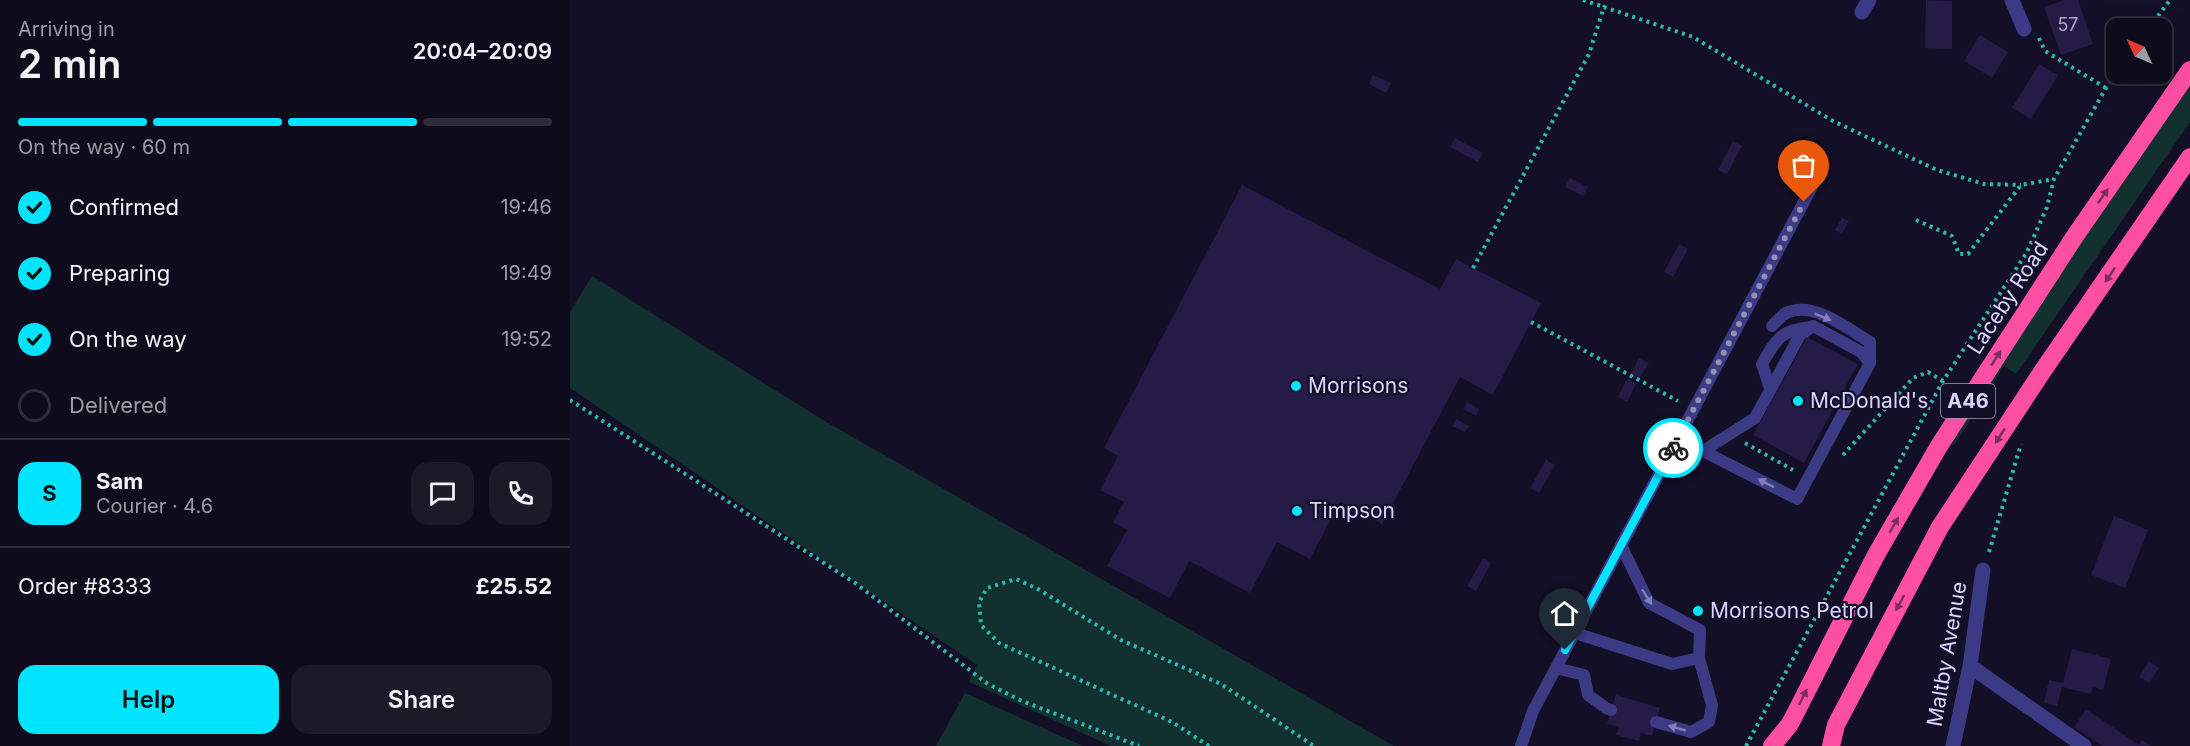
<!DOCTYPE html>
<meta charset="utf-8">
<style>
:root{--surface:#0e0b1c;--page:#1c1929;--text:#f1f3f6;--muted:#9b9ba3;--line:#2e2b3b;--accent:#00e5ff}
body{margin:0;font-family:Inter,sans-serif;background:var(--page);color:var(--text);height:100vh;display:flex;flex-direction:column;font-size:22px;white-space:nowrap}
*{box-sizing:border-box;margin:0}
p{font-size:20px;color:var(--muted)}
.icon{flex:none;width:33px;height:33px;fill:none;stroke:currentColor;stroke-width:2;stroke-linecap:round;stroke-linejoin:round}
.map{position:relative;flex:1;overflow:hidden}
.side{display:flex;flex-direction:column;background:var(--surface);width:570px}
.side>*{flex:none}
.needle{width:39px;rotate:314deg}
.fabs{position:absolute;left:1536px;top:18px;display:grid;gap:12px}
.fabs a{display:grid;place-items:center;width:66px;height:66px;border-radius:12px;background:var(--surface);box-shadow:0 6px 24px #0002,0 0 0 2px var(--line);font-size:30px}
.pin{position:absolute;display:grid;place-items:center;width:51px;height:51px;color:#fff;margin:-62px -26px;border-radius:50% 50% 50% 0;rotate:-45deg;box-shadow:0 0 6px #0007}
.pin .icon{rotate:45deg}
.courier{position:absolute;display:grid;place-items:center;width:60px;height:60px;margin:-30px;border:4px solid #00e5ff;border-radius:50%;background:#fff;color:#222;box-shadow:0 2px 8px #0007}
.headline em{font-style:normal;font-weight:600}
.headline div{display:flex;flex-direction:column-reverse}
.headline{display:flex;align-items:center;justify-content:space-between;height:102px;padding:0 18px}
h1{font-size:39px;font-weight:600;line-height:45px}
.bar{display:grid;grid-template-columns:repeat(4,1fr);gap:9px 6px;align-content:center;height:72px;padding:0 18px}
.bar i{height:8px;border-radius:4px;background:var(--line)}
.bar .current{background:var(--accent)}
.bar p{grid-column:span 4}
.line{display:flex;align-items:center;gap:15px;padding:0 18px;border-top:2px solid var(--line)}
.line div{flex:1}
.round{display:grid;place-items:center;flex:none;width:63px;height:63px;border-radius:18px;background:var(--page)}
ol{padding:0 18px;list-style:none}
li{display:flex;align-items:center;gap:18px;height:66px}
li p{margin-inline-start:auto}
li .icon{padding:6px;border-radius:50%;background:var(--accent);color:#111;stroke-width:4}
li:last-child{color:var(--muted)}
li i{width:33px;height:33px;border:3px solid var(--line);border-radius:50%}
.button{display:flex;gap:12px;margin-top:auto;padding:12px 18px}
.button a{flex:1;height:69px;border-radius:18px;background:var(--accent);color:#111;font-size:24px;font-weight:600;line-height:69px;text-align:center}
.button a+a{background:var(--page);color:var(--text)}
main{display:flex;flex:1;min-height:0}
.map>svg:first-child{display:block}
.green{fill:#12302f}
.building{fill:#241b47}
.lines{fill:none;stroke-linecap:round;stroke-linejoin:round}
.path{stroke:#2fb8b0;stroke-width:4;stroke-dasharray:3 4.5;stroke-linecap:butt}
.lane{stroke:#3d3a85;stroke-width:12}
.street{stroke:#3d3a85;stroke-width:15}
.highway{stroke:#ff4fa3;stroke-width:18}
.oneway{fill:#7d2c5e}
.oneway2{fill:#837fbc}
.done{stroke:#948fb3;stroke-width:6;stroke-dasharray:0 10.8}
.route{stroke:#00e5ff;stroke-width:8}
.poi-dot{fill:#00e5ff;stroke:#130f26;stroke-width:2}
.labels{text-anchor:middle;stroke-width:4.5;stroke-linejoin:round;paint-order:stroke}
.number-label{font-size:18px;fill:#aca6d1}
.shield{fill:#130f26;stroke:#9e99be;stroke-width:1.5}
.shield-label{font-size:20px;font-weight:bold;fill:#d9d4ff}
.street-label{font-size:21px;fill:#d9d4ff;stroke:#130f26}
.poi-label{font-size:21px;fill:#d9d4ff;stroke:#130f26;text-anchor:start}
</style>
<main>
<section class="side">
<div class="headline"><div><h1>2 min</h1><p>Arriving in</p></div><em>20:04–20:09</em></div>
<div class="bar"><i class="current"></i><i class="current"></i><i class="current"></i><i></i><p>On the way · 60 m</p></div>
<ol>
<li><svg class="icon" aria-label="check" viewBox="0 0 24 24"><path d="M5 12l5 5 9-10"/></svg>Confirmed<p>19:46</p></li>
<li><svg class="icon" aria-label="check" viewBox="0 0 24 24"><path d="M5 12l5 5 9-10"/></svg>Preparing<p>19:49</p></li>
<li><svg class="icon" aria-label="check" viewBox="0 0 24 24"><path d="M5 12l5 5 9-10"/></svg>On the way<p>19:52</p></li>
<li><i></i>Delivered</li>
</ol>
<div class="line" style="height:108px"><b class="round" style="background:var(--accent);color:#111">S</b><div><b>Sam</b><p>Courier · 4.6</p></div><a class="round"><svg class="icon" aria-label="chat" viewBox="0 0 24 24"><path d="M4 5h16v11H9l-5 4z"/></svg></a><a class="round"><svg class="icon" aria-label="phone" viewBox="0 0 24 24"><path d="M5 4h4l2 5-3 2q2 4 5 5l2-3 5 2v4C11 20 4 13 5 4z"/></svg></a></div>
<div class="line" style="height:78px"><div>Order #8333</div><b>£25.52</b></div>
<div class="button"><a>Help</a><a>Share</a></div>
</section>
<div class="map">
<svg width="1620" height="746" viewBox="0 0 1620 746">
<rect width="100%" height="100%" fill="#130f26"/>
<path class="green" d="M1620 80V122L1446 374 1434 366 1387 441 1383 445 1377 442Z
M22 276 258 423 824 746H541L399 682 407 665 0 388V312Z
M395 693 513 746H366Z"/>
<path class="building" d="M1356 0 1382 1V49L1355 48Z
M1494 0H1508L1523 44 1491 55 1474 7Z
M1410 35 1438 52 1422 78 1394 61Z
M1469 64 1488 75 1461 119 1442 108Z
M803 75 821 83 816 93 799 84Z
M885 138 913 153 908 162 880 147Z
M1163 141 1172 146 1157 174 1148 170Z
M1000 178 1018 187 1013 196 995 187Z
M672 185 870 289 886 259 971 303 923 395 890 377 812 524 770 502 740 559 707 542 680 593 619 561 600 598 537 566 557 530 543 522 554 502 530 490 548 456 534 448Z
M1272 218 1279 221 1272 234 1265 230Z
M1109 244 1118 249 1103 277 1094 272Z
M1237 337 1288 364 1234 463 1183 435Z
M1069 358 1079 363 1069 380 1060 375Z
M1057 379 1066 384 1057 402 1048 397Z
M897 402 909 409 906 416 893 409Z
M886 419 899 426 895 432 882 426Z
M976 460 985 465 969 493 960 488Z
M1544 516 1578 530 1555 588 1521 575Z
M913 558 921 563 906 591 897 586Z
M1502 649 1541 659 1533 690 1523 687 1521 694 1492 687 1487 706 1474 703 1479 680 1493 683Z
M1579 661 1589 668 1579 683 1569 677Z
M1046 695 1090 708 1082 736 1071 733 1069 741 1046 735 1049 727 1037 724Z
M1516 709 1569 745 1572 740 1581 746H1533L1504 727Z"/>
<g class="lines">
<path class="path" d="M1013 0 1034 7
M1579 28 1600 0
M1469 38 1475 51 1536 88
M1346 220 1382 236 1389 254H1398L1451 185 1484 179
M903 268 1019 54 1034 7 1123 37 1263 121 1367 170 1414 184 1451 185
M961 322 1108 401
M0 400 285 583 418 684 452 701 569 746
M1175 443 1223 470
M1273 455 1343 378 1358 372 1373 381
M1419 552 1451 444
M639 746 602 722 429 643 411 625 409 602 417 588 446 579 468 589 551 640 651 684 744 746
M1176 746 1373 381 1457 252 1477 207 1484 179 1536 88 1547 74"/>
<path class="lane" d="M1200 388 1192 364C1207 338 1211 330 1241 327
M1108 438 1133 451 1185 418 1230 335 1243 326 1291 352 1300 363
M1133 451 1227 499 1300 363V342C1278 329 1243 300 1216 313 1211 316 1206 322 1202 326
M1005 633 1102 664 1129 658 1130 630 1079 603 1051 545
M986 668 1014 675 1018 695 1036 708 1041 710
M1086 722 1121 732 1139 722 1142 705 1129 658
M951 746 963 711 1253 166"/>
<path class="street" d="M1442 0 1454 29
M1292 12 1299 0
M1400 666 1514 746
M1383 746 1400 666 1413 570"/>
<path class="highway" d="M1202 746 1220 724 1306 555 1369 446 1505 236 1620 70
M1261 746 1266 725 1370 527 1474 369 1620 157"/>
</g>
<defs><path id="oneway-solid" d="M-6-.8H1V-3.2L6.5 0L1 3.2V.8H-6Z" transform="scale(1.5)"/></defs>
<g class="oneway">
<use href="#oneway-solid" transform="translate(1533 196) rotate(-55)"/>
<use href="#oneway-solid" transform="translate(1540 275) rotate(124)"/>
<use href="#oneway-solid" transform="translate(1426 358) rotate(-57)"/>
<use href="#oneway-solid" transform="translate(1430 436) rotate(123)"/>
<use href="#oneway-solid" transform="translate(1324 525) rotate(-60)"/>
<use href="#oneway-solid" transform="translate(1330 603) rotate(118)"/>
<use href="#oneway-solid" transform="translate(1233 697) rotate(-63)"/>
</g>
<g class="oneway2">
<use href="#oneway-solid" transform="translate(1253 317) rotate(22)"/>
<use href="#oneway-solid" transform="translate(1196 483) rotate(-153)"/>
<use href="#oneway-solid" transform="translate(1077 597) rotate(58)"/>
<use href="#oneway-solid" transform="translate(1107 728) rotate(-164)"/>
</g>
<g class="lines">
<path class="done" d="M1103 448 1234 202"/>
<path class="route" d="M995 650 1103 448"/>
</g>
<g class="poi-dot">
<circle cx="726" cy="386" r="6"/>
<circle cx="1228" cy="401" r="6"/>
<circle cx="727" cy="511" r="6"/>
<circle cx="1128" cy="611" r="6"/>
</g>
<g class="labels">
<g class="number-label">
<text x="1498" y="31">57</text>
</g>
<rect class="shield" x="1371" y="384" width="54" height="34" rx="4.5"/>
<g class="shield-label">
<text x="1398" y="408">A46</text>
</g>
<g class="street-label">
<text transform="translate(1438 298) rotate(-57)" y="7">Laceby Road</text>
<text transform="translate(1377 654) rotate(-80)" y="7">Maltby Avenue</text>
</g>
<g class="poi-label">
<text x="738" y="393">Morrisons</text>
<text x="1240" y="408">McDonald's</text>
<text x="739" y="518">Timpson</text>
<text x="1140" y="618">Morrisons Petrol</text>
</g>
</g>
</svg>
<div class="fabs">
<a><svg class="needle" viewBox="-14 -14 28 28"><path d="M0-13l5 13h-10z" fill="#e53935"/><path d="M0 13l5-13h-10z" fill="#9b9ba3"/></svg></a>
</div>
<div class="pin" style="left:1234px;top:202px;background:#ea580c"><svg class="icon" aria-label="bag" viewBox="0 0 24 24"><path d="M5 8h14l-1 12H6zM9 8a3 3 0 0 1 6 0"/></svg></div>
<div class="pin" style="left:995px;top:650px;background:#1f2937"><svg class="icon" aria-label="home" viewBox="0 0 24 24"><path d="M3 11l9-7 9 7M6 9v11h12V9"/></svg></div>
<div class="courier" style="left:1103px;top:448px"><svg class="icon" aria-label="bike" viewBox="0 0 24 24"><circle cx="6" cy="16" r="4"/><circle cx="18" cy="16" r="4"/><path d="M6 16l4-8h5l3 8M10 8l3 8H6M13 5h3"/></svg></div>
</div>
</main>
